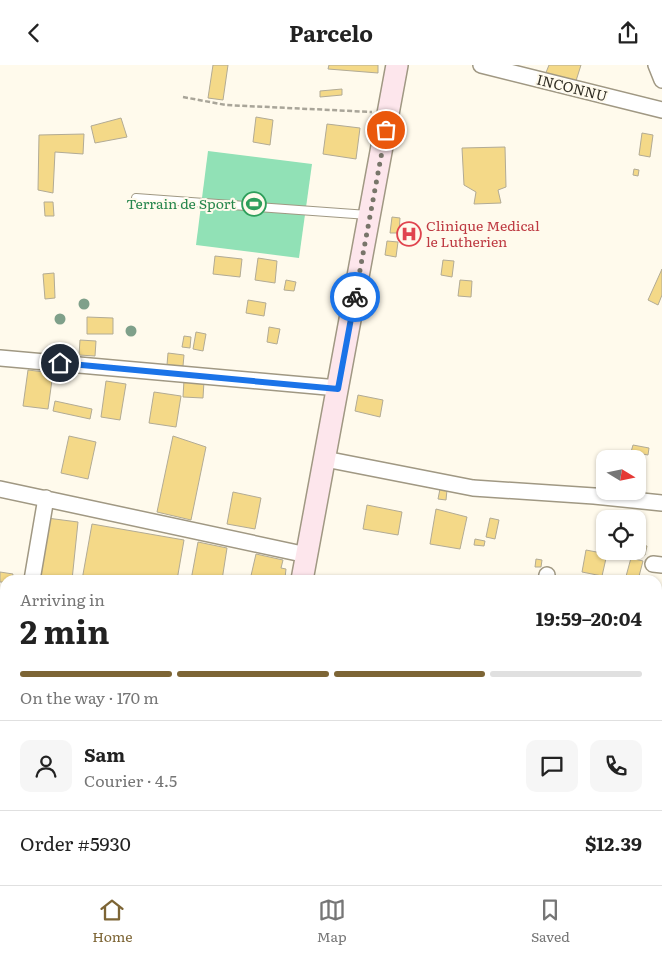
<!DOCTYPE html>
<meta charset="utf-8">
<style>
:root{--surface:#fff;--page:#f6f6f6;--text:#222;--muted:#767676;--line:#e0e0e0;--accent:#7d6535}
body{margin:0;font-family:Literata,serif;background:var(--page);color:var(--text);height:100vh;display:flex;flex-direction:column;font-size:19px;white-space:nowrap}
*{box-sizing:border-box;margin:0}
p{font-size:16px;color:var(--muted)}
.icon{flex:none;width:28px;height:28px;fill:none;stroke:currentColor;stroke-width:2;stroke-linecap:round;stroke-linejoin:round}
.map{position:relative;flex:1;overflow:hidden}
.side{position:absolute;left:0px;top:510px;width:662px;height:310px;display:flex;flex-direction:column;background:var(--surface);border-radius:15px 15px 0 0;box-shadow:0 1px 4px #0004}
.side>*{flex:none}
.needle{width:32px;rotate:100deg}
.buttons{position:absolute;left:596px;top:385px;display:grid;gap:10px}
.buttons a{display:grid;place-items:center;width:50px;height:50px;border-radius:10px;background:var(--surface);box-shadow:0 1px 4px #0004;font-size:25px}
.pin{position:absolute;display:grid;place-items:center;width:42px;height:42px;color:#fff;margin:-21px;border:2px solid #fff;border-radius:50%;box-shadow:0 1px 5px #0007}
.courier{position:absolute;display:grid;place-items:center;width:50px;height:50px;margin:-25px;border:4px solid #1a73e8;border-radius:50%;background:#fff;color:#222;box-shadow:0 1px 6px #0007}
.summary em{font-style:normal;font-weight:700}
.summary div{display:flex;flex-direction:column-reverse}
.summary{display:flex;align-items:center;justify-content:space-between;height:85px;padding:0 20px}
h1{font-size:32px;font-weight:700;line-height:38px}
.bar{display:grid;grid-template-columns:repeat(4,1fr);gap:8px 5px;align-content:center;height:60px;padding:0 20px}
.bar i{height:6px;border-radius:4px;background:var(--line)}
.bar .active{background:var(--accent)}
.bar p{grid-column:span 4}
.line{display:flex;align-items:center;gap:12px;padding:0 20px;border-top:1px solid var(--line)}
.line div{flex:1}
.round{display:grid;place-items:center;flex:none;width:52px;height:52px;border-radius:10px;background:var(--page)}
header{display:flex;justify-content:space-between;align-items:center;height:65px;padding:0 20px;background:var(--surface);font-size:22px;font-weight:700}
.tab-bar{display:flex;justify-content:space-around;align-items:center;height:70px;border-top:1px solid var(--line);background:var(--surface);font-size:14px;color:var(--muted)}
.tab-bar a{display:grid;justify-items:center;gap:2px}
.tab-bar .active{color:var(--accent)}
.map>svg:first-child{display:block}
.green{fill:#91e1b6}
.building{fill:#f4d988;stroke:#b2ab95}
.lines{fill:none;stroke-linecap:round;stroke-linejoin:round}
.lane-casing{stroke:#a09883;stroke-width:10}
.street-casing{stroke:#a09883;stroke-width:18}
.secondary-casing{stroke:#a09883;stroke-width:24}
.path{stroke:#a9a599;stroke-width:2.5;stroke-dasharray:5 2.5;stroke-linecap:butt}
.lane{stroke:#fff;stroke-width:8}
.street{stroke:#fff;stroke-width:15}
.secondary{stroke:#fde6ec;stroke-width:21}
.tree{fill:#7fa08a}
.done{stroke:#78756a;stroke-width:5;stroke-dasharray:0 9}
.route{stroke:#1a73e8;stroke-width:6}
.labels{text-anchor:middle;stroke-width:4;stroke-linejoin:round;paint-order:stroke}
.street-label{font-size:14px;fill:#302d24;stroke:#fffaec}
.leisure-label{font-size:14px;fill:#27864d;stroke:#fffaec;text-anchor:end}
.health-label{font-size:14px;fill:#be3a42;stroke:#fffaec;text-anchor:start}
</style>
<header><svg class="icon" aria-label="back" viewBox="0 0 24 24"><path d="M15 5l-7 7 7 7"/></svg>Parcelo<svg class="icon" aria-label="share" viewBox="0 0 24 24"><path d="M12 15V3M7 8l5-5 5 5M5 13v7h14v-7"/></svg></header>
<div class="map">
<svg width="662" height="820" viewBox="0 0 662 820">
<rect width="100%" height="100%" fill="#fffaec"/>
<path class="green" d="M208 86 312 99 299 193 196 180Z"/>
<path class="building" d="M213 0H228L223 35 208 33Z
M329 0H378V8L328 4Z
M549 0H581L575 19 545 10Z
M342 24V30L320 32V26Z
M256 52 273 55 270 80 253 77Z
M121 53 127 72 95 78 91 61Z
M327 59 360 63 356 94 323 89Z
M642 68 653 70 650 92 639 90Z
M84 69 83 89 55 87 53 128 38 125 39 70Z
M505 82 506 122 498 125 501 138 474 139 476 127 464 120 462 83Z
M634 104 639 105 638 111 633 110Z
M44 137H53L54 151H45Z
M392 152 400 153 399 168H390Z
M407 161 416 163 414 176 405 175Z
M387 176 398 177 396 192 385 190Z
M215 191 242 194 240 212 213 209Z
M258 193 277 196 275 218 255 215Z
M443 195 454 196 452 212 441 210Z
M662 204V230L658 240 648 235Z
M54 208 55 233 45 234 43 209Z
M286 215 296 217 294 226 284 225Z
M460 215 472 216 471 232 458 231Z
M248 235 266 238 264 251 246 248Z
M87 252 113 253V269H87Z
M269 262 280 264 277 279 267 277Z
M196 267 206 269 203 286 193 284Z
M184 271 191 272 190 283 182 282Z
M80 275 96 276 95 291 79 290Z
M168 288 184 290 183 301 167 300Z
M28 305 53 308 48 344 23 341Z
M184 315 204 316 203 333 183 332Z
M106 316 126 319 120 355 101 352Z
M154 327 181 331 176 362 149 358Z
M358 330 383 335 380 352 355 346Z
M55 336 92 344 90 354 53 346Z
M69 371 96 377 88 414 61 408Z
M173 371 206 382 191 455 157 447Z
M633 380 649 383 648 390 631 387Z
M440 424 447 425 446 435 438 434Z
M233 427 261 433 255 464 227 459Z
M367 440 402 447 398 470 363 464Z
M436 444 467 452 460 484 430 479Z
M47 453 78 457 72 515H40Z
M490 453 499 455 495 474 486 472Z
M92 459 184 475 177 515H82Z
M475 474 485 476 484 481 474 480Z
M198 477 227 483 222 515H191Z
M638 479 647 481 645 490 624 487 638 486Z
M586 485 607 489 602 511 582 507Z
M256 489 283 495 281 503 286 504 285 513 280 512V515H250Z
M631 493 643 496 638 515H625Z
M536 494 542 495 541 502H535Z
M0 507 13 509 12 515H5V517H0Z
M658 535 662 536V547L661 552 658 551Z
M658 625 662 626V649L659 659H658Z
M0 708 5 709V780L0 779Z
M264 815H298L297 820H263Z
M317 815H332L331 820H316Z
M413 815H433L432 820H412Z
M372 817 386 819V820H372Z"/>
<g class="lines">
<g class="lane-casing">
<path id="lane" d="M136 133 368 150"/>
</g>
<g class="street-casing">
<path id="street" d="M481 0 662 45
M656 0 662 15
M0 293 338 323
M325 394 473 423 594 431 662 438
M0 424 307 490
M653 499 662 500
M32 515 46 433
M546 515 547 510
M658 605 662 607
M0 614 5 615
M658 701 662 703
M0 788H5"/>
</g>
<g class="secondary-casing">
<path id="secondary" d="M302 515 397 0
M245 820 246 815"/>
</g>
<path class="path" d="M183 32 226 40 372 47
M508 820 516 815"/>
<use href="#lane" class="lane"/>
<use href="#street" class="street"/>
<use href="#secondary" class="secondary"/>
</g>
<g class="tree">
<circle cx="84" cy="239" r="5.5"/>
<circle cx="60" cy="254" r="5.5"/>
<circle cx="131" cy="266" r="5.5"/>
</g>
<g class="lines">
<path class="done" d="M355 232 386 65"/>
<path class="route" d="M60 298 338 324 355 232"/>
</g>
<defs>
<g id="stadium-ring" transform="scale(1.25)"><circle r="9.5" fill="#fffaec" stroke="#2e9e5b" stroke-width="1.5"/><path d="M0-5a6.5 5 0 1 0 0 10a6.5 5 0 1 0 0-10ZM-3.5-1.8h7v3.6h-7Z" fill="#2e9e5b"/></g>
<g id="hospital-ring" transform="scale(1.25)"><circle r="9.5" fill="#fffaec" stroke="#e0444e" stroke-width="1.5"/><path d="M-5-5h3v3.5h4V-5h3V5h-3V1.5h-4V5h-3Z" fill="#e0444e"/></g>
</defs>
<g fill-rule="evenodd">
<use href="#stadium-ring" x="254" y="139"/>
<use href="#hospital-ring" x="409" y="169"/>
</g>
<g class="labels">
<g class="street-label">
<text transform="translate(572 23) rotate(14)" y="5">INCONNU</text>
</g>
<g class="leisure-label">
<text x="236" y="144">Terrain de Sport</text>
</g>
<g class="health-label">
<text x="426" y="166">Clinique Medical<tspan x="426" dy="16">le Lutherien</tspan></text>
</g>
</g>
</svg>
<div class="buttons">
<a><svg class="needle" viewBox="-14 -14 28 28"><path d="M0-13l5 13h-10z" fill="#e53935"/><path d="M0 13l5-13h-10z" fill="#767676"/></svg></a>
<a><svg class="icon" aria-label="locate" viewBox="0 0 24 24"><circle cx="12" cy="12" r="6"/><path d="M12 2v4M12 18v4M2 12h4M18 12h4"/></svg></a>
</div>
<div class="pin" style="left:386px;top:65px;background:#ea580c"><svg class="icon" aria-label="bag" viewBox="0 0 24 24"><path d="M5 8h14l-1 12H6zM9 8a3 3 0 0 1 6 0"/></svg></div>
<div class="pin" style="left:60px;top:298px;background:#1f2937"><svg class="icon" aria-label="home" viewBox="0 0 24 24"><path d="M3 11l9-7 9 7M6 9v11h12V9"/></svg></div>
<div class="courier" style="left:355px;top:232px"><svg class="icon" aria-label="bike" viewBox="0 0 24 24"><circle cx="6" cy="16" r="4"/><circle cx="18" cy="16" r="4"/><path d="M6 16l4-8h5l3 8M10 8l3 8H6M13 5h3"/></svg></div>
<section class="side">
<div class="summary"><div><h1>2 min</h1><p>Arriving in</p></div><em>19:59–20:04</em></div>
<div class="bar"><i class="active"></i><i class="active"></i><i class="active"></i><i></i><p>On the way · 170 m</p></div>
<div class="line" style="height:90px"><a class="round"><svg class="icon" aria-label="person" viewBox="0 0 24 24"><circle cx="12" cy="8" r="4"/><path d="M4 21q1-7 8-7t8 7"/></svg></a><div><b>Sam</b><p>Courier · 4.5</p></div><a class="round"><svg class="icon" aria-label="chat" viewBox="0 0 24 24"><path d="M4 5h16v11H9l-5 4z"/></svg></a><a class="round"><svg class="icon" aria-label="phone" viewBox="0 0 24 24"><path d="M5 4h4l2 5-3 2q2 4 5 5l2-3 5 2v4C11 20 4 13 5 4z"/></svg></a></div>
<div class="line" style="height:65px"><div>Order #5930</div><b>$12.39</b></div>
</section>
</div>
<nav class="tab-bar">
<a class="active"><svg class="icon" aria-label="home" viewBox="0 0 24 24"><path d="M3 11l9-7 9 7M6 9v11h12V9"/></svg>Home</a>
<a><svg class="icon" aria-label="map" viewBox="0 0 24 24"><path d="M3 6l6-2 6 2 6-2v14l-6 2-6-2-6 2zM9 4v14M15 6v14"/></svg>Map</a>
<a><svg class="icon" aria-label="saved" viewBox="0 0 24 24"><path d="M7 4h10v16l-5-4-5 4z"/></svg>Saved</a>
</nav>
